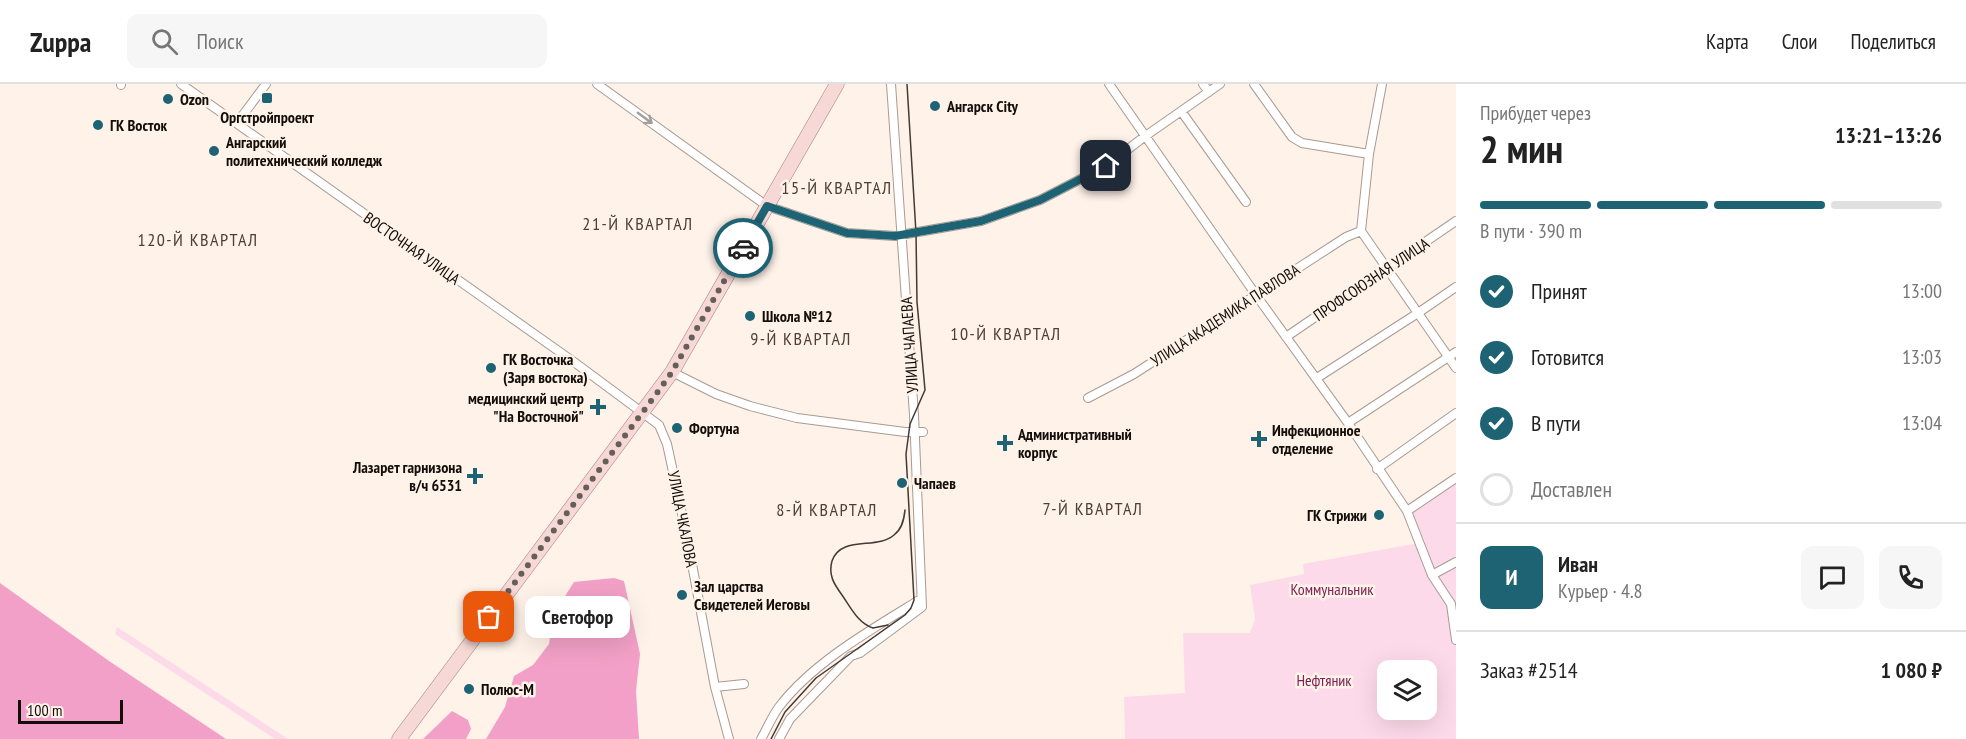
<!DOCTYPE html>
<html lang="ru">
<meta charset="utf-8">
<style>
:root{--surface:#fff;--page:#f6f6f6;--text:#222;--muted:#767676;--line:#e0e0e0;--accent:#1e6374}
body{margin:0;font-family:"PT Sans Narrow",sans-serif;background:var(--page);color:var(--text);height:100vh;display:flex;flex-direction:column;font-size:22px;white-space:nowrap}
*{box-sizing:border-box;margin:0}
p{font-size:20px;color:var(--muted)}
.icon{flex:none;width:33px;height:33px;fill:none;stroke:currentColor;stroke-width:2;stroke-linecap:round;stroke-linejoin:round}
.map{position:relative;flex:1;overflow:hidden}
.side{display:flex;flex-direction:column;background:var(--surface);width:510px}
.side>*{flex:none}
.fabs{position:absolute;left:1377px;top:576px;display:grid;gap:12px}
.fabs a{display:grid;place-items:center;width:60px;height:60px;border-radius:12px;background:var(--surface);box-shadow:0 6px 24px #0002;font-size:30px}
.scale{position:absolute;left:18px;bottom:15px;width:105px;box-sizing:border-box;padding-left:6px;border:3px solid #130e0a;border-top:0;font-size:16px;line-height:21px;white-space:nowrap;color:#130e0a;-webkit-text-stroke:4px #fff2e9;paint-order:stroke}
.pin{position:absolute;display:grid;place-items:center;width:51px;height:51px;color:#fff;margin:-26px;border-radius:12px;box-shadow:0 3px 9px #0006}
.courier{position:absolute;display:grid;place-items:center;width:60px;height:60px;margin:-30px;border:4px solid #1e6374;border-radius:50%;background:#fff;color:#222;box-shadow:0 2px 8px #0007}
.bubble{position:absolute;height:42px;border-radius:12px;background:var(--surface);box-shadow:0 6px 24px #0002;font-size:20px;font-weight:700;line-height:42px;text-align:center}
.summary em{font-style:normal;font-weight:700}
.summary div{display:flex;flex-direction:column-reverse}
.summary{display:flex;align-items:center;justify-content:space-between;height:102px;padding:0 24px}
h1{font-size:39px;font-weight:700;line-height:45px}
.bar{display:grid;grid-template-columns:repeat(4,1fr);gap:9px 6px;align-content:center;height:72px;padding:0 24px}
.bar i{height:8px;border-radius:4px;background:var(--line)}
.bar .selected{background:var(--accent)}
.bar p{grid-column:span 4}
.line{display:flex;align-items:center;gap:15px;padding:0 24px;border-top:2px solid var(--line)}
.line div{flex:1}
.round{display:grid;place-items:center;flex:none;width:63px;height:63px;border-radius:12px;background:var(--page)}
ol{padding:0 24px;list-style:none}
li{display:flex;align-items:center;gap:18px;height:66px}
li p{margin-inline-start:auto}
li .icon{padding:6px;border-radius:50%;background:var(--accent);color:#fff;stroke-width:4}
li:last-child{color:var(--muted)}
li i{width:33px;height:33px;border:3px solid var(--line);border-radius:50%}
header{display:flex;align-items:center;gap:36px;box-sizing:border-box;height:84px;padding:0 30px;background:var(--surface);border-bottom:2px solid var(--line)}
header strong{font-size:28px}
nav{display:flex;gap:33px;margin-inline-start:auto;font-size:21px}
.search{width:420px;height:54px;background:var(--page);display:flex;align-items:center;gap:15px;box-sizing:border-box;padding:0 21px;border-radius:12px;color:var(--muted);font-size:22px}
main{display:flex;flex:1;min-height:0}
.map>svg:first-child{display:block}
.green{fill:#fddae9;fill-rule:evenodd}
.forest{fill:#f2a0c7}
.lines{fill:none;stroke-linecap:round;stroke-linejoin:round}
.street-casing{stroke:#a99a91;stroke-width:10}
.primary-casing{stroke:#a3807d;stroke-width:15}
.street{stroke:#fff;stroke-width:8}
.primary{stroke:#f6d8d6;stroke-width:14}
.tram{stroke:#413a35;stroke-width:1.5}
.oneway{stroke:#a19f9d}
.done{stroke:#665e58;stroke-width:6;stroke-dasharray:0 10.8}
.route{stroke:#1e6374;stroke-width:8}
.poi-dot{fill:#1e6374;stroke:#fff2e9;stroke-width:2}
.labels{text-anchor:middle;stroke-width:5;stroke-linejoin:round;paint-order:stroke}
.poi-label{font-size:16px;font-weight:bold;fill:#130e0a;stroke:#fff2e9;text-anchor:start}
.street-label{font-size:16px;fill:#130e0a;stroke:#fff2e9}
.park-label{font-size:16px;fill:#7c2055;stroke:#fff2e9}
.neighbourhood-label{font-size:18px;letter-spacing:1.5px;fill:#4c3f36;stroke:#fff2e9}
</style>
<header>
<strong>Zuppa</strong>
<div class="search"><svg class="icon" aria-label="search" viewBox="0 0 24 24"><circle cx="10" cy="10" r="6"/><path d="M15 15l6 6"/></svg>Поиск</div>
<nav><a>Карта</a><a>Слои</a><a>Поделиться</a></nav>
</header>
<main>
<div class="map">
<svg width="1456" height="655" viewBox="0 0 1456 655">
<rect width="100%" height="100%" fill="#fff2e9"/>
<path class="green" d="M1456 398V655H1125L1124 613 1185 609 1183 549H1250L1255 535 1250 501 1304 490 1303 480 1425 458 1412 429ZM1388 586H1426V626H1388Z
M117 543 288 655H275L115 550Z"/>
<path class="forest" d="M614 494 624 497 640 570 636 607 639 655H486L505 623 514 592 533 581 549 560 553 531 574 498Z
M0 499 109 577 226 655H0Z
M452 627 468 636 471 645 466 655H423Z"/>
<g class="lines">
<g class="street-casing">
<path id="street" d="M181 0 574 278 659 341 667 360 686 448 715 603 729 655
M597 0 767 122 847 149 895 152 981 137 1040 116 1106 82 1144 53 1220 0
M1109 0 1256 211 1348 339 1407 427 1432 491 1451 520 1456 556
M1203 0 1209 8
M1254 0 1292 53 1302 59 1369 70
M121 1V0
M1181 27 1246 118
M237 39 266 0
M1361 147 1456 284
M1361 147 1369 70 1382 0
M1286 253 1456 137
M672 288 716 310 750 322 797 334 905 348H923
M1317 294 1418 229 1456 203
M1088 314 1134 290 1346 153 1361 147
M1348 339 1456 268
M1377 385 1456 329
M1407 427 1456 394
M1432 491 1456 478
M715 603 744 600
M761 655C767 645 772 632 779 623 813 578 874 544 921 515
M779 655 790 635 851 572 860 569 922 523 914 331 891 0"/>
</g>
<g class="primary-casing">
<path id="primary" d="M399 655 672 288 837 0"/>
</g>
<use href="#street" class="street"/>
<use href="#primary" class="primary"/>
<path class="tram" d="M888 541 873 544C858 539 851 524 842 511 834 500 828 491 832 477 841 451 877 466 894 451 902 445 904 436 905 426
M771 655 785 628 816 594 905 531 911 524 914 516 906 370 910 340 925 306 917 218 916 149 907 0"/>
</g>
<defs><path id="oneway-shaft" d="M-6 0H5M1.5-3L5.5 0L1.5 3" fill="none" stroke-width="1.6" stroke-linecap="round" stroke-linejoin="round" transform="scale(1.5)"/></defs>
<use class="oneway" href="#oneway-shaft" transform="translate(645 34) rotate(36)"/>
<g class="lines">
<path class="done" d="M489 533 660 305 672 288 743 164"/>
<path class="route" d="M743 164 767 122 847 149 895 152 981 137 1040 116 1106 82"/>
</g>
<g class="poi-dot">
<rect x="261" y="8" width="12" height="12" rx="3"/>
<circle cx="168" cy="15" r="6"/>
<circle cx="935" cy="22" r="6"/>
<circle cx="98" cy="41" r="6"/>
<circle cx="214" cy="67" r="6"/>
<circle cx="750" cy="232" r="6"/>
<circle cx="491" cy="284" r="6"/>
<path d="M595 314h6v6h6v6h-6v6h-6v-6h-6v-6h6z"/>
<circle cx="677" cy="344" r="6"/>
<path d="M1256 346h6v6h6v6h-6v6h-6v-6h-6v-6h6z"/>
<path d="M1002 350h6v6h6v6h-6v6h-6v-6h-6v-6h6z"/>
<path d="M472 383h6v6h6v6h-6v6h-6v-6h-6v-6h6z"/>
<circle cx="902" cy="399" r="6"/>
<circle cx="1379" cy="431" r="6"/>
<circle cx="682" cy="511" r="6"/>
<circle cx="469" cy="605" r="6"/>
</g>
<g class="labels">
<g class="poi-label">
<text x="180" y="21">Ozon</text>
<text x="947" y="28">Ангарск City</text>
<text x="267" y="39" text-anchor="middle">Оргстройпроект</text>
<text x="110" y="47">ГК Восток</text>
<text x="226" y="64">Ангарский<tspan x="226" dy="18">политехнический колледж</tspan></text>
<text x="762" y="238">Школа №12</text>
<text x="503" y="281">ГК Восточка<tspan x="503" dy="18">(Заря востока)</tspan></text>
<text x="584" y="320" text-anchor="end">медицинский центр<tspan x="584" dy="18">"На Восточной"</tspan></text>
<text x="689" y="350">Фортуна</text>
<text x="1272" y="352">Инфекционное<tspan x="1272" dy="18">отделение</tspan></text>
<text x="1018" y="356">Административный<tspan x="1018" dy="18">корпус</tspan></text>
<text x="462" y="389" text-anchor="end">Лазарет гарнизона<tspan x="462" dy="18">в/ч 6531</tspan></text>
<text x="914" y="405">Чапаев</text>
<text x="1367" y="437" text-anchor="end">ГК Стрижи</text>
<text x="694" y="508">Зал царства<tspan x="694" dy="18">Свидетелей Иеговы</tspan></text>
<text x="481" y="611">Полюс-М</text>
</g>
<g class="street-label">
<text transform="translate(412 164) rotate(35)" y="6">ВОСТОЧНАЯ УЛИЦА</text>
<text transform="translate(1371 195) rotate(-34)" y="6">ПРОФСОЮЗНАЯ УЛИЦА</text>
<text transform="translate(1225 231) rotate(-33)" y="6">УЛИЦА АКАДЕМИКА ПАВЛОВА</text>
<text transform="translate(909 261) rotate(-94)" y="6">УЛИЦА ЧАПАЕВА</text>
<text transform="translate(683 435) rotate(79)" y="6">УЛИЦА ЧКАЛОВА</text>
</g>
<g class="park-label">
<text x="1332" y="511">Коммунальник</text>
<text x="1324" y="602">Нефтяник</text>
</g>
<g class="neighbourhood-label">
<text x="837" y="110">15-Й КВАРТАЛ</text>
<text x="638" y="146">21-Й КВАРТАЛ</text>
<text x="198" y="162">120-Й КВАРТАЛ</text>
<text x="1006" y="256">10-Й КВАРТАЛ</text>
<text x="801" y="261">9-Й КВАРТАЛ</text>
<text x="1093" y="431">7-Й КВАРТАЛ</text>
<text x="827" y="432">8-Й КВАРТАЛ</text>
</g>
</g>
</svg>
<div class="fabs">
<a><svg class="icon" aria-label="layers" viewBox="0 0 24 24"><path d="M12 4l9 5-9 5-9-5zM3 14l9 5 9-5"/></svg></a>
</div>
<div class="scale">100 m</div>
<div class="pin" style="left:489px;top:533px;background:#ea580c"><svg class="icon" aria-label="bag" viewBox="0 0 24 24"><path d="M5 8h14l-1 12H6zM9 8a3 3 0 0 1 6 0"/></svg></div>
<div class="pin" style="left:1106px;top:82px;background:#1f2937"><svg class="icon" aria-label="home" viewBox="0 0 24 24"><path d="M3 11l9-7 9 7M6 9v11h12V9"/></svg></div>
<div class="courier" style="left:743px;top:164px"><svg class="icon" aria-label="car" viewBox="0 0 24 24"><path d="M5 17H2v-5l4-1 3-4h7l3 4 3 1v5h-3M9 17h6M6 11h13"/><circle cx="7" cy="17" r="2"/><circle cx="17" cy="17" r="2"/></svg></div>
<div class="bubble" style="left:525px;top:512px;width:105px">Светофор</div>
</div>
<section class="side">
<div class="summary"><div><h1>2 мин</h1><p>Прибудет через</p></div><em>13:21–13:26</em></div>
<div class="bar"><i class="selected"></i><i class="selected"></i><i class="selected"></i><i></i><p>В пути · 390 m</p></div>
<ol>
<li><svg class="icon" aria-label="check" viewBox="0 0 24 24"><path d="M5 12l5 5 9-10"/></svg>Принят<p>13:00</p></li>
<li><svg class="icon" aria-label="check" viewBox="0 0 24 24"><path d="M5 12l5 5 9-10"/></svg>Готовится<p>13:03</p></li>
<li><svg class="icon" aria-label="check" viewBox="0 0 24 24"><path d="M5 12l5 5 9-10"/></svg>В пути<p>13:04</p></li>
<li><i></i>Доставлен</li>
</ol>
<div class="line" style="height:108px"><b class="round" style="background:var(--accent);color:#fff">И</b><div><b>Иван</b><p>Курьер · 4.8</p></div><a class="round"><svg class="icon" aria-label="chat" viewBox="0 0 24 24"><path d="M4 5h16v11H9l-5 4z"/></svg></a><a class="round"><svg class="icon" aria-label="phone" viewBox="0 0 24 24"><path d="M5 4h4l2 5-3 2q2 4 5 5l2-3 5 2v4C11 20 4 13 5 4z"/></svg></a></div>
<div class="line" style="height:78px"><div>Заказ #2514</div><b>1 080 ₽</b></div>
</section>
</main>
